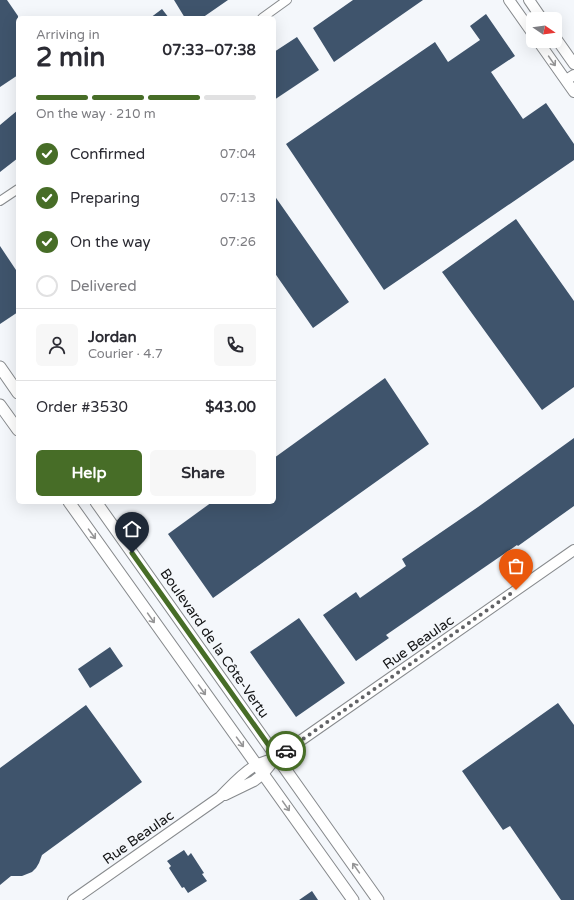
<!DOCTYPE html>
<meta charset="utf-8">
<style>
:root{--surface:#fff;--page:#f7f7f7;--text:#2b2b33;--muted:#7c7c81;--line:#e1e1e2;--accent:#476d27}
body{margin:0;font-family:"Varela Round",sans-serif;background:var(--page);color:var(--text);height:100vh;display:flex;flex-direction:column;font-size:15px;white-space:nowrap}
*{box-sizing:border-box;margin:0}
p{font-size:13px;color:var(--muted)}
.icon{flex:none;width:22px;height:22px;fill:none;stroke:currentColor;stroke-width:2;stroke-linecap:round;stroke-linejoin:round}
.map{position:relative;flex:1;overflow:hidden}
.side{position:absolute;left:16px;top:16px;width:260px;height:488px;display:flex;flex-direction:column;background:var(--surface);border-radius:6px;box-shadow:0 4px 16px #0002}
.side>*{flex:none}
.needle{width:26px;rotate:103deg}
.controls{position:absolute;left:526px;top:12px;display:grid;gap:8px}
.controls a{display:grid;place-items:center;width:36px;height:36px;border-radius:6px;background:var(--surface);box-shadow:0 4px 16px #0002;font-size:20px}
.pin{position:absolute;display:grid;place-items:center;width:34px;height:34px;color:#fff;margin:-41px -17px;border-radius:50% 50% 50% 0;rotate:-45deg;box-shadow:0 0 4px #0007}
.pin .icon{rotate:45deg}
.courier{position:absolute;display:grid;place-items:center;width:40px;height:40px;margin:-20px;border:3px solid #476d27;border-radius:50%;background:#fff;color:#222;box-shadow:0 1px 5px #0007}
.summary em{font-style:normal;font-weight:700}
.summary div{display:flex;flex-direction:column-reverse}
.summary{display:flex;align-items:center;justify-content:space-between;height:68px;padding:0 20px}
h1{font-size:26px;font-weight:700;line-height:30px}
.bar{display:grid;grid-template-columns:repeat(4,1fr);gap:6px 4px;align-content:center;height:48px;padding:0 20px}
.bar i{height:5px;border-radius:3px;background:var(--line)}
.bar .active{background:var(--accent)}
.bar p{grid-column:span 4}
.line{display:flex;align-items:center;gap:10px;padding:0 20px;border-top:1px solid var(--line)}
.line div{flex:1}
.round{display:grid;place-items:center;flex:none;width:42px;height:42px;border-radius:6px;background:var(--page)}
ol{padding:0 20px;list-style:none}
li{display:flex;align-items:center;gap:12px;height:44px}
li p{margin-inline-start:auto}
li .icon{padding:4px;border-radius:50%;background:var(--accent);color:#fff;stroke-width:4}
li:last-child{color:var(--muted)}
li i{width:22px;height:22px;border:2px solid var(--line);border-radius:50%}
.action{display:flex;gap:8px;margin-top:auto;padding:8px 20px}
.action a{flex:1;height:46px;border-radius:6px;background:var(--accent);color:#fff;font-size:16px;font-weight:700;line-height:46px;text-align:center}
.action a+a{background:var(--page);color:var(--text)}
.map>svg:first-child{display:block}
.building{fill:#3f546c}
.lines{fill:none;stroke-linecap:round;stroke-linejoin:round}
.minor-casing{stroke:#878a8d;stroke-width:10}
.tertiary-casing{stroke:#878a8d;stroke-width:12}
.secondary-casing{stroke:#878a8d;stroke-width:13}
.minor{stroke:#fff;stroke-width:8}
.tertiary{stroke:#fff;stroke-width:10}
.secondary{stroke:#fff;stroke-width:11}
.oneway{stroke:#959596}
.done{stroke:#626366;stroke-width:4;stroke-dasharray:0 7.2}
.route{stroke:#476d27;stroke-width:5}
.labels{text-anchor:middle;stroke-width:4;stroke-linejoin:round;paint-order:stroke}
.street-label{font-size:14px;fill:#131415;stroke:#f4f7fb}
</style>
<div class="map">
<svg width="574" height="900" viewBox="0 0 574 900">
<rect width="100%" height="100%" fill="#f4f7fb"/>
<path class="building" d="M0 0H7L18 16V75L0 87Z
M174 0H228L202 18H185Z
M353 0H423L334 62 313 28Z
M162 9 169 18H150Z
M486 14 515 56 491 72 523 119 546 103 574 144V160L384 290 286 144 435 42 448 62 480 40 470 26Z
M297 37 319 70 274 100V52Z
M18 110V158L0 172V125Z
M274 195 349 302 313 328 274 272Z
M516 219 574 301V387L542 410 442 272Z
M0 246 18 273V312L0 324Z
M385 378 429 444 213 598 168 534 212 502H274V458Z
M574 438V506L518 546 517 545 386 635 389 638 356 661 323 615 356 592 360 598 406 566 402 559 478 507Z
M299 618 345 683 296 717 250 652Z
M110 647 123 666 90 688 78 669Z
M558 703 574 725V900H561L510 826 503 830 462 771Z
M86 705 142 782 42 855 39 863 36 868 32 872 22 876H11L0 885V768Z
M184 850 188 856 191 853 204 873 202 874 207 881 188 893 184 887 182 888 169 868 171 866 167 861Z
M312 891 318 900H299Z"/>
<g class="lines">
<g class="minor-casing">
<path id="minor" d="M262 18 287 0
M0 201 18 189"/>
</g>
<g class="tertiary-casing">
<path id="tertiary" d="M509 0 533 34
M529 0 542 19
M555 37 574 64
M538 41 574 92
M566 80 574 75
M225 795 254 781 263 774 276 758
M73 900 220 797C231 786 242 773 256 765 263 762 270 760 277 757L574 550"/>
</g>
<g class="secondary-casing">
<path id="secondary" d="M0 367 18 393
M0 405 18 430
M69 502 353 900
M96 502 378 900"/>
</g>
<use href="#minor" class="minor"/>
<use href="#tertiary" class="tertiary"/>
<use href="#secondary" class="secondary"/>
</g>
<defs><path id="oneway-shaft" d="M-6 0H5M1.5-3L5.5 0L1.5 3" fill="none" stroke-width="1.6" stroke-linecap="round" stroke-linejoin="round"/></defs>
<g class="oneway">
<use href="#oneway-shaft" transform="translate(552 61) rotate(55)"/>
<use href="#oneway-shaft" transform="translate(92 534) rotate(54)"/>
<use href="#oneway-shaft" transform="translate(151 618) rotate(55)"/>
<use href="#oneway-shaft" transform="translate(202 690) rotate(54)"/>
<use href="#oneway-shaft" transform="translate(240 742) rotate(54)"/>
<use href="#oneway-shaft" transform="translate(286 806) rotate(55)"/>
<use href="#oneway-shaft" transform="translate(356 868) rotate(-125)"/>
</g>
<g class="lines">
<path class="done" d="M286 751 516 590"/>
<path class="route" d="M132 553 277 757 286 751"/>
</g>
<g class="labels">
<g class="street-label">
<text transform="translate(418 642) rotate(-35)" y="5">Rue Beaulac</text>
<text transform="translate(215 643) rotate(55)" y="5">Boulevard de la Côte-Vertu</text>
<text transform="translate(138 837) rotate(-35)" y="5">Rue Beaulac</text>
</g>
</g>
</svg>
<div class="controls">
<a><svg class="needle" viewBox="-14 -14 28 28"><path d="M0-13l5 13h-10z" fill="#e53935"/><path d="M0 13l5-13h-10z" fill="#7c7c81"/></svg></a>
</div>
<div class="pin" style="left:516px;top:590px;background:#ea580c"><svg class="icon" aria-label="bag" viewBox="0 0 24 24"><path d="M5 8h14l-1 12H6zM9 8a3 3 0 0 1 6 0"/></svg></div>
<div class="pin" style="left:132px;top:553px;background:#1f2937"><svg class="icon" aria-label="home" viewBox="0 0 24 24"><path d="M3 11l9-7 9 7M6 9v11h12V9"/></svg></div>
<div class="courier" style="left:286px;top:751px"><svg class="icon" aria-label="car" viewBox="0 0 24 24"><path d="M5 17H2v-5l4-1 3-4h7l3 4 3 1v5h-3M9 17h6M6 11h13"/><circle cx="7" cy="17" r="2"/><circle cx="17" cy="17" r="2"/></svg></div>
<section class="side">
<div class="summary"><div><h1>2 min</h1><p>Arriving in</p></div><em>07:33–07:38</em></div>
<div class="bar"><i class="active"></i><i class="active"></i><i class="active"></i><i></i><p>On the way · 210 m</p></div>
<ol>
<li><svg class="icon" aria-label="check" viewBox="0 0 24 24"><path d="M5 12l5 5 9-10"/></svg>Confirmed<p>07:04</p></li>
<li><svg class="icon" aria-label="check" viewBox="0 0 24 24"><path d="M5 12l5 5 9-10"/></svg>Preparing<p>07:13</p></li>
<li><svg class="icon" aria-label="check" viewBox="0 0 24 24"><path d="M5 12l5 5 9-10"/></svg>On the way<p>07:26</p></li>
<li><i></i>Delivered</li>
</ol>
<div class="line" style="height:72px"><a class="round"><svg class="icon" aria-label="person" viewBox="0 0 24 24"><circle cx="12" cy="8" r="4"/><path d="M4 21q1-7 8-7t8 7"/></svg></a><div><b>Jordan</b><p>Courier · 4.7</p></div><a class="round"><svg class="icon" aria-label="phone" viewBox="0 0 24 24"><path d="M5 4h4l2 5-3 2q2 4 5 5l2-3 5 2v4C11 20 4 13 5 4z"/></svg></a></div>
<div class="line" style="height:52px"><div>Order #3530</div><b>$43.00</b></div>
<div class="action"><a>Help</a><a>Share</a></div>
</section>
</div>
